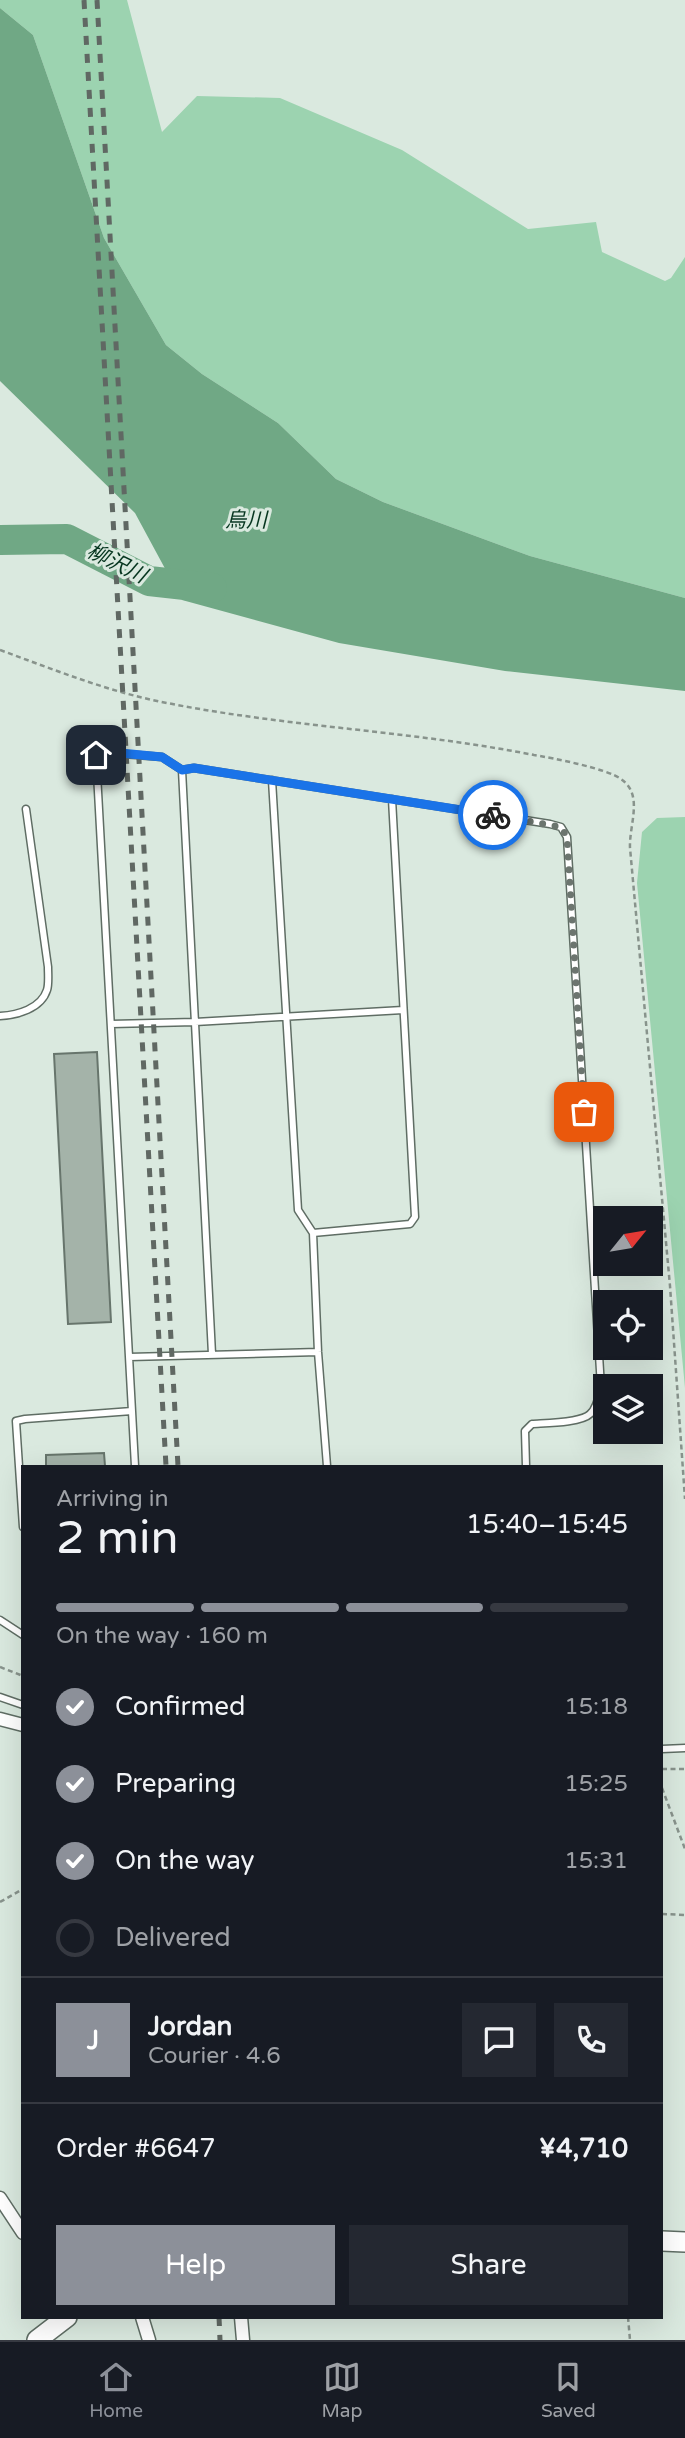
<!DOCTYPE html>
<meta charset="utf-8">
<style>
:root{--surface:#171b24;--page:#242831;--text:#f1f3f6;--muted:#9ea1a6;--line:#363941;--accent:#8c9099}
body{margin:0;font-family:"Varela Round","Noto Sans JP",sans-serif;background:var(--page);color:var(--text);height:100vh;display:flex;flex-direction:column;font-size:26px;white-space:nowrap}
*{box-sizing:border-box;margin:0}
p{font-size:23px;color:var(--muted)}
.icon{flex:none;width:38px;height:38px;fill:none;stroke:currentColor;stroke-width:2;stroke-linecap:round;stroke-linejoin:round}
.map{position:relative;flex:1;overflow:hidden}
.sheet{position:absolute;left:21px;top:1465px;width:642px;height:854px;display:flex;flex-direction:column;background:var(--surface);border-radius:0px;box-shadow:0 7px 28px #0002}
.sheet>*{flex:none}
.needle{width:46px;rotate:60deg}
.tools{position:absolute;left:593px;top:1206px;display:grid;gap:14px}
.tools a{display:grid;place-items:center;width:70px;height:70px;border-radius:0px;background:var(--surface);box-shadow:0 7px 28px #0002;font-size:35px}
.pin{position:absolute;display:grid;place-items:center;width:60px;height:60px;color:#fff;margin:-30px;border-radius:14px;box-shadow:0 4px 10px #0006}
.courier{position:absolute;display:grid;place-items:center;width:70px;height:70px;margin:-35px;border:5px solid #1a73e8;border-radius:50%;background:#fff;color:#222;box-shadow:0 2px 9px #0007}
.summary em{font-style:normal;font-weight:600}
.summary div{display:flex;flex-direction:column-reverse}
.summary{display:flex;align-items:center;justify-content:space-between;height:119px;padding:0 35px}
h1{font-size:46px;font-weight:600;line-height:52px}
.bar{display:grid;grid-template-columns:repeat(4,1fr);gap:10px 7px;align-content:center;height:84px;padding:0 35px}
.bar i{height:9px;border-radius:5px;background:var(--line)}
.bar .current{background:var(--accent)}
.bar p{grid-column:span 4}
.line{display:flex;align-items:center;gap:18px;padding:0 35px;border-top:2px solid var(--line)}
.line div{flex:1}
.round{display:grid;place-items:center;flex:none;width:74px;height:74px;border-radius:0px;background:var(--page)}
ol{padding:0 35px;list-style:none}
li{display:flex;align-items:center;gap:21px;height:77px}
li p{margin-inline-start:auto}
li .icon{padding:7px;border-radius:50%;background:var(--accent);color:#fff;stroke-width:4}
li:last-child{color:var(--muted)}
li i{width:38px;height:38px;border:4px solid var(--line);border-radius:50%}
.button{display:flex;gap:14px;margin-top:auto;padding:14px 35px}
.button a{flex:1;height:80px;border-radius:0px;background:var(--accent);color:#fff;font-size:28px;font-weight:600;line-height:80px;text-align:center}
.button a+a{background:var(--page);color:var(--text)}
.dock{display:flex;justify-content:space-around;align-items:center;height:98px;border-top:2px solid var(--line);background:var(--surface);font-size:19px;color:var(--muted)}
.dock a{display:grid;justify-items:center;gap:4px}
.dock .current{color:var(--accent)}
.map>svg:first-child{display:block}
.green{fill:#9cd3b0}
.water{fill:#70a885}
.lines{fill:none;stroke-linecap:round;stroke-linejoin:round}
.river{stroke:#70a885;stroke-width:30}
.building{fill:#a4b3a9;stroke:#67756c;stroke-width:2}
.service-casing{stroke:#5f6d64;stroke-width:9}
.minor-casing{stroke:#5f6d64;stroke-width:15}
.secondary-casing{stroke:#5f6d64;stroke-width:22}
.path{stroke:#88938c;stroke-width:2.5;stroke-dasharray:5 3.5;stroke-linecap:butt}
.service{stroke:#fff;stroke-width:6}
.minor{stroke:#fff;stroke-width:12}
.secondary{stroke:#fff;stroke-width:19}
.rail{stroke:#606863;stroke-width:5;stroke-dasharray:9 9;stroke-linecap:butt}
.done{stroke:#6c756f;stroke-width:7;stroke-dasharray:0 12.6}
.route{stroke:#1a73e8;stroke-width:9}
.labels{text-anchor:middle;stroke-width:6;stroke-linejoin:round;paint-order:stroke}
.water-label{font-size:21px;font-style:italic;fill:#05351e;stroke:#dae9df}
</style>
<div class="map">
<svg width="685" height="2340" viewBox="0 0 685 2340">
<rect width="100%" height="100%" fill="#dae9df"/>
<path class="green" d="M0 0H127L162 132 197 96 280 98 402 150 528 229 596 222 602 252 665 281 671 278 685 257V598L530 556 383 502 336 479 278 423 202 374 166 345 104 238 33 35 0 8Z
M685 817V1388L637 883 642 832 657 818Z"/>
<path class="water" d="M0 8 33 35 104 238 166 345 202 374 278 423 336 479 383 502 530 556 685 598V691L505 671 339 643 182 600 135 513 0 381Z"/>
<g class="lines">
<path class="river" d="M0 540 67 539 149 581 212 588"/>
</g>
<path class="building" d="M97 1052 111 1322 68 1324 54 1054Z
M104 1453 105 1466H46V1455Z"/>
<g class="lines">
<g class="service-casing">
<path id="service" d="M182 770 212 1354
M272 780 298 1210 313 1233 318 1352 327 1466
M0 1016C17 1015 41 1009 47 990 49 984 48 974 48 967L26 809
M111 1024 195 1022 403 1010
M313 1233 410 1224 415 1217 392 799
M129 1357 318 1352
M135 1466 96 755 110 753 162 757 182 770 194 768 550 824 561 827 567 837 601 1387C599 1396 597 1408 590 1414 581 1423 545 1423 532 1424L525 1431 526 1466
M23 1527 16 1421 25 1419 132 1411
M0 1620 23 1635
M0 1697 23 1705
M662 1749 685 1748"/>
</g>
<g class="minor-casing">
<path id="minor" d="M0 1719 23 1725
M0 2198 23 2233
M142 2317 149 2340
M241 2317 243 2340"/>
</g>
<g class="secondary-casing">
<path id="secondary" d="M662 2241 685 2242
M37 2340 67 2317"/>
</g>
<path class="path" d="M0 650C55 670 109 692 167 703 288 727 413 731 534 755 553 758 608 769 621 779 644 795 629 824 630 848L670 1286 685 1499
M0 1667 23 1676
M662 1769H685
M662 1788 685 1849
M0 1902 23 1889
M662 1914 685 1915
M628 2317 630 2340"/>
<use href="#service" class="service"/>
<use href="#minor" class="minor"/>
<use href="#secondary" class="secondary"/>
<path class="rail" d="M84 0 166 1466
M97 0 178 1466
M219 2317 220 2340"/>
</g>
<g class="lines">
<path class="done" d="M493 815 561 827 567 837 584 1112"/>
<path class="route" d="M96 755 110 752 162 757 182 770 194 768 493 815"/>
</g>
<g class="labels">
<g class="water-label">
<text x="246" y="527">烏川</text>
<text transform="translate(117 563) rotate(26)" y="7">柳沢川</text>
</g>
</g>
</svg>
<div class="tools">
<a><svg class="needle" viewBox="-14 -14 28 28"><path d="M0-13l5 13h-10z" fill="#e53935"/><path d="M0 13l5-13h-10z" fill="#9ea1a6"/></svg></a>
<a><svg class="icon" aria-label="locate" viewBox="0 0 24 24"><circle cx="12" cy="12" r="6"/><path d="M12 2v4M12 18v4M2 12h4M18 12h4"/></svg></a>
<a><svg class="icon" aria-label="layers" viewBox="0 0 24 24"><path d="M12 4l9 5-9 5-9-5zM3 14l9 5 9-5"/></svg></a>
</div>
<div class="pin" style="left:584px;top:1112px;background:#ea580c"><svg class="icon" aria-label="bag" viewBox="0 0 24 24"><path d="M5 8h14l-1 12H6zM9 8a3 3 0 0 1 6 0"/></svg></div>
<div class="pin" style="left:96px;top:755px;background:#1f2937"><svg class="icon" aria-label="home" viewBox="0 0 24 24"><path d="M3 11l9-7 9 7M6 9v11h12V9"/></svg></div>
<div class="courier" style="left:493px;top:815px"><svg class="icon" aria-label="bike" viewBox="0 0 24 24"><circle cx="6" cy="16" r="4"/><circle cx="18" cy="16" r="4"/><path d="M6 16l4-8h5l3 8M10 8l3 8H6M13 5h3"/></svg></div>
<section class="sheet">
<div class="summary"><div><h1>2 min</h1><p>Arriving in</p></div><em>15:40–15:45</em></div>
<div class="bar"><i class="current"></i><i class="current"></i><i class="current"></i><i></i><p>On the way · 160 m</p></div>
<ol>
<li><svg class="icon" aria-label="check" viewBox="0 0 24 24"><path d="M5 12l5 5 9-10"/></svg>Confirmed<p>15:18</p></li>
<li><svg class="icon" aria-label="check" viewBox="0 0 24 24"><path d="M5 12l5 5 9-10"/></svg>Preparing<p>15:25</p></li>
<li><svg class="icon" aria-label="check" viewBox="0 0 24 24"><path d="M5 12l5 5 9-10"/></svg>On the way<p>15:31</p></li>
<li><i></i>Delivered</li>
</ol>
<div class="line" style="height:126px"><b class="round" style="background:var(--accent);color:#fff">J</b><div><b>Jordan</b><p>Courier · 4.6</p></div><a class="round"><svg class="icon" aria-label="chat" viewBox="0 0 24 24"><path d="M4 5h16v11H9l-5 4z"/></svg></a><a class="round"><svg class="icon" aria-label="phone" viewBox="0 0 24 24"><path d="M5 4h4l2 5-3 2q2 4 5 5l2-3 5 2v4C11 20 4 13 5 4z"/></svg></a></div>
<div class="line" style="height:91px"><div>Order #6647</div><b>¥4,710</b></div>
<div class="button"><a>Help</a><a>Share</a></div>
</section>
</div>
<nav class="dock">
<a class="current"><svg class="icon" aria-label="home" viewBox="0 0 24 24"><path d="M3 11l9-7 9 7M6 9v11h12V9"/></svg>Home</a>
<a><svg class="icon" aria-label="map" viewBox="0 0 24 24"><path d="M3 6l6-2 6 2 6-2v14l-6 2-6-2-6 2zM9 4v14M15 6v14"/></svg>Map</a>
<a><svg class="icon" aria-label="saved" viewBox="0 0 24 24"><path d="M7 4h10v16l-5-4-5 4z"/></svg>Saved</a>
</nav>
